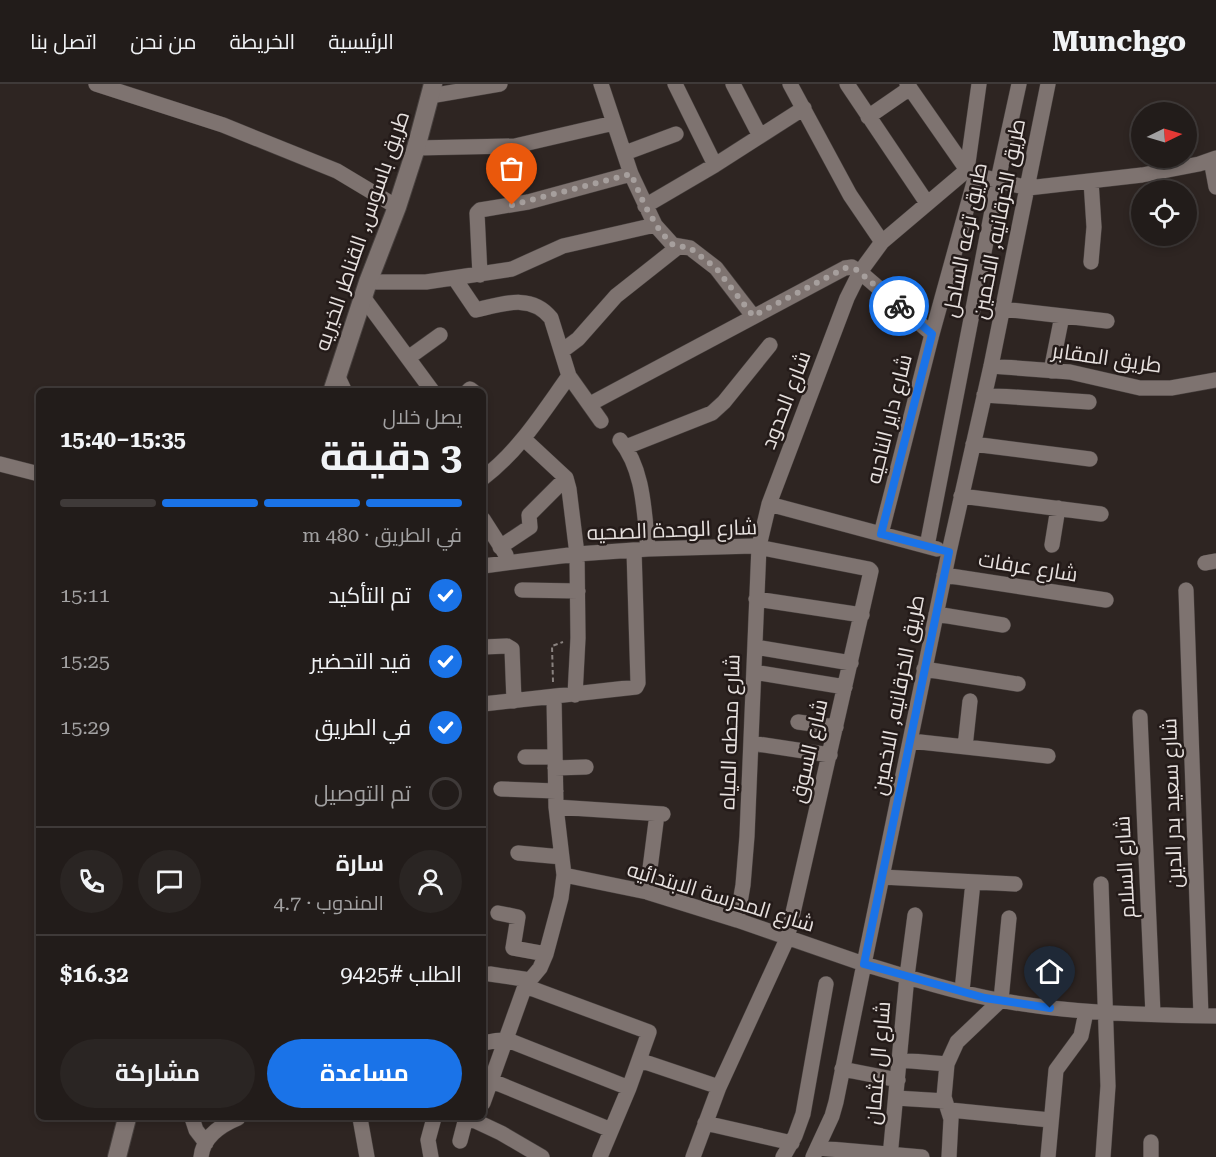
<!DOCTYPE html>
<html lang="ar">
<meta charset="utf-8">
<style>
:root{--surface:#221c1a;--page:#2a2523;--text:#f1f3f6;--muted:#a2a1a2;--line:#3f3a39;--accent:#1a73e8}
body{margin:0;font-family:"Roboto Serif",Cairo,serif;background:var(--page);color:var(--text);direction:rtl;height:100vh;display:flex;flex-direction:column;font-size:22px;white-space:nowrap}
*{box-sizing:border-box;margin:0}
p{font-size:20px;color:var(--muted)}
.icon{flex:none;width:33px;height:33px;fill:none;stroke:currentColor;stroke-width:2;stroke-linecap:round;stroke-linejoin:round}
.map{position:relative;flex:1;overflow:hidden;direction:ltr}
.panel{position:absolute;left:36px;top:304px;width:450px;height:732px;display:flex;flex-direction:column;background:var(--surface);border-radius:9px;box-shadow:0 3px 9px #0003,0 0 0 2px var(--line);direction:rtl}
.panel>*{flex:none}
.needle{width:39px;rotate:85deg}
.controls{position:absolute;left:1131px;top:18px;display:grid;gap:12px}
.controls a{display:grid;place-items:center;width:66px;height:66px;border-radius:50%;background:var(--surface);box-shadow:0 3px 9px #0003,0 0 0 2px var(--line);font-size:30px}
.pin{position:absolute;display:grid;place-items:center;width:51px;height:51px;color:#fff;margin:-62px -26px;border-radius:50% 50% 50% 0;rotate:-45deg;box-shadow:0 0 6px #0007}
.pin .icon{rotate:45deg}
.courier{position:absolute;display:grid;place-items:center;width:60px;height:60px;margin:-30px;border:4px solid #1a73e8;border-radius:50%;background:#fff;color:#222;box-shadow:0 2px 8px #0007}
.headline em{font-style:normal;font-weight:700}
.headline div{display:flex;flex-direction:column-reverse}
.headline{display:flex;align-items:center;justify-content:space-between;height:102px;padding:0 24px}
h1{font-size:39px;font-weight:700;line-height:45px}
.bar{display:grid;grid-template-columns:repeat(4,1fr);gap:9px 6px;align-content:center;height:72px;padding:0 24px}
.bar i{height:8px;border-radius:4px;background:var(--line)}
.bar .selected{background:var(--accent)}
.bar p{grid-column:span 4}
.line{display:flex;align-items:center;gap:15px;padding:0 24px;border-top:2px solid var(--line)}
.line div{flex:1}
.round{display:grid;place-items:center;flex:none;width:63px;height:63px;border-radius:32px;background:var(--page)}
ol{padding:0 24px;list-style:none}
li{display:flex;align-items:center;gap:18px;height:66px}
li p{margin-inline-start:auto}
li .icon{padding:6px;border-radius:50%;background:var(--accent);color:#fff;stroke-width:4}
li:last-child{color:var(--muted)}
li i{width:33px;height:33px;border:3px solid var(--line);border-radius:50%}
.cta{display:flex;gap:12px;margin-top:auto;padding:12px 24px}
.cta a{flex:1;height:69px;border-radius:36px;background:var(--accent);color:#fff;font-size:24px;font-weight:700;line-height:69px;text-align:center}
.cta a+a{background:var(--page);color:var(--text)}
header{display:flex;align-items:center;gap:36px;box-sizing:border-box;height:84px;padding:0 30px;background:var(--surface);border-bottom:2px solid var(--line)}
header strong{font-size:28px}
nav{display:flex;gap:33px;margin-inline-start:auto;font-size:21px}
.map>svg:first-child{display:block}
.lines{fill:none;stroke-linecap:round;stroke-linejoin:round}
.street-casing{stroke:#48413f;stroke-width:16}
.secondary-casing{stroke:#48413f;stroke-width:20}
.path{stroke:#89827f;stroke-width:2;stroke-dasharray:4.5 3;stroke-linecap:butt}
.street{stroke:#7e7370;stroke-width:15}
.secondary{stroke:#7e7370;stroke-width:18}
.done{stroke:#a69f9d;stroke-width:6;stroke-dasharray:0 10.8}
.route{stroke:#1a73e8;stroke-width:8}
.labels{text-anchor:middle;stroke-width:5;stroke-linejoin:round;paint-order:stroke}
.street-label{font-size:21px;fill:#e7e1df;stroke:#241b19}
</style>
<header>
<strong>Munchgo</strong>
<nav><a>الرئيسية</a><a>الخريطة</a><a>من نحن</a><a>اتصل بنا</a></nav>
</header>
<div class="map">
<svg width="1216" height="1073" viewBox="0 0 1216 1073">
<rect width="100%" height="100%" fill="#2e2522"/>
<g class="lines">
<g class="street-casing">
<path id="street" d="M96 0 223 41 337 87 397 123
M601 0 631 90 655 141 673 161 690 164 716 184 753 232
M675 0 715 81
M733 0 760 52
M790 0 850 111 882 158
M847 0 927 119
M907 0 967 86 976 91 1028 104 1142 91 1199 80 1216 74
M1048 0 991 282 949 468 864 880C905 892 946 906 988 914 1063 929 1139 931 1216 932
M430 12 500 0
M868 33 910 4
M416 64 515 62 614 39
M625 69 676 50
M1211 76 1216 103
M967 86 979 0
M645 122 715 81 804 24
M1091 178 1094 143 1091 97
M480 191 477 129 480 126 528 118 631 90
M455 195 476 226C502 220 531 209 551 234L569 292 601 337
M368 198H426L512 185 563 162 655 141
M363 213 433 308
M1003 225 1107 237
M562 267 578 255 616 212 678 163
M408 274 440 251
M991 282 1070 288 1140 304H1171L1216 296
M1051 287 1062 232
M337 291 345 308
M467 308 470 305 474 308
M984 311 1089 318
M590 320 845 184 852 183 860 188 932 250
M524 355 566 394 569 405 577 470 578 554 575 611
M620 356C644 386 644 427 648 465
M973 360 1090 375
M626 363 712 329 724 318 770 261
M0 380 39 390
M483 394C519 367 543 328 569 292
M961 412 1101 430
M769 420 937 465
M483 435 506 471
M881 450 932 250 976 91
M1052 461 1058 424
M927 462 998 96 1019 0
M500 463 530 443 529 431 566 394
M1205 479 1216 477
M483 482 577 470 648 465 753 462 869 485 871 487 787 855 719 1003 693 1073
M944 491 1106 516
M522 506 578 507
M1186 506 1201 932
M756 515 862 531
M936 530 1003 541
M483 563 507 562 512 565 514 617
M755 563 851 579
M924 585 1018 600
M754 588 845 603
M483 620 636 603 638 599 634 466
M1140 633 1153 930
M798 638 836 643
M911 657 1048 672
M751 659 830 671
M965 663 970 617
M525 673H555
M555 684 586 683
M501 705 556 707
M556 723 663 730
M518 769 562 773
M564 791 647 808 737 836 864 880 836 1018 832 1032 813 1073
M882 793 1015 800
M1101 800 1108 1002 1103 1073
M647 808 657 730
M498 829 518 833 513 864 546 870
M737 836 743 801 747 752 759 462 769 420 847 214 860 188 882 158 967 86
M490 890 530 896
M525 902 649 948 629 1004 600 1073
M962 907 973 798
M483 959 505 955 629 1004
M639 976 719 1003
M900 976 947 980
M842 985 898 996
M492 997 611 1046
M896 1014 945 1017
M483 1019 525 902 540 884 546 870 561 814 564 791 556 723 554 613
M950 1026 1050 1036
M192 1034 196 1046 206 1059
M360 1034 367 1073
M469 1034 501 1049 542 1073
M705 1039 792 1059
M460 1057 466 1034
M818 1064 922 1073
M201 1073C203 1053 221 1041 238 1034
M431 1073 428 1056 434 1034
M783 1073 795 1052 803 1030 826 900
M890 1073 907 892 915 831
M949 1073 951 1035 944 1013 947 980 957 958 1001 916 1009 834
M1048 1073 1056 986 1081 952 1086 928
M1151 1073V1058"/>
</g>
<g class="secondary-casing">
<path id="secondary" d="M332 308 368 198 397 123 416 64 433 0
M117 1073 127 1034"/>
</g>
<path class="path" d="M553 598 552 562 563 558"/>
<use href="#street" class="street"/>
<use href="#secondary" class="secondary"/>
</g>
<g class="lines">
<path class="done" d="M512 121 631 90 645 122 660 147 673 161 690 164 716 184 753 232 845 184 857 186 899 222"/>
<path class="route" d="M899 222 932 250 881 450 949 468 864 880 985 914 1050 924"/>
</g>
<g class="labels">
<g class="street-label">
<text transform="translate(999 135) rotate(-79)" y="7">طريق الخرقانيه, الاخمين</text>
<text transform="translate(362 147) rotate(-71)" y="7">طريق باسوس, القناطر الخيريه</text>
<text transform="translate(965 156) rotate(-79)" y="7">طريق ترعه الساحل</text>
<text transform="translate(1107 274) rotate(8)" y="7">طريق المقابر</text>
<text transform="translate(786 316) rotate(-69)" y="7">شارع الحدود</text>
<text transform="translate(889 335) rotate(-76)" y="7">شارع داير الناحيه</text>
<text transform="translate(672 446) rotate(-2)" y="7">شارع الوحدة الصحيه</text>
<text transform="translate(1028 483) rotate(9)" y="7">شارع عرفات</text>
<text transform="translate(898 611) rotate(-79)" y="7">طريق الخرقانيه, الاخمين</text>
<text transform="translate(730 648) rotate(-88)" y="7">شارع محطه المياه</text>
<text transform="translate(809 667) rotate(-77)" y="7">شارع السوق</text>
<text transform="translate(1172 719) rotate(-92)" y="7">شارع سعيد بدر الدين</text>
<text transform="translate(1125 783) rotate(-93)" y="7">شارع السلام</text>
<text transform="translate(721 813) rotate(17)" y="7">شارع المدرسة الابتدائيه</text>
<text transform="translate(878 979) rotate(-85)" y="7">شارع ال عثمان</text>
</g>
</g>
</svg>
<div class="controls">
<a><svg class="needle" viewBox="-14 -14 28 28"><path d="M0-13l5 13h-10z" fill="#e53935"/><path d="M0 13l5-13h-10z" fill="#a2a1a2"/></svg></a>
<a><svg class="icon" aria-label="locate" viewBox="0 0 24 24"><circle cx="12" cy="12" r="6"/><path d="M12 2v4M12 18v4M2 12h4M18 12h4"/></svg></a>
</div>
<div class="pin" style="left:512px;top:121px;background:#ea580c"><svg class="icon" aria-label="bag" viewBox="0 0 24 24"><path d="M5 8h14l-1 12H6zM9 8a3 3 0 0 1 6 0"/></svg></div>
<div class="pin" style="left:1050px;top:924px;background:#1f2937"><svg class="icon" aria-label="home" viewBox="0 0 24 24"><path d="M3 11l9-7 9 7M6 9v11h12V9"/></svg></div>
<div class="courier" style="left:899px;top:222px"><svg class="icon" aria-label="bike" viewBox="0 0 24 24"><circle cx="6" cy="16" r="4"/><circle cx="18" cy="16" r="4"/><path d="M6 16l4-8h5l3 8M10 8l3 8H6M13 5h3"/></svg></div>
<section class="panel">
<div class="headline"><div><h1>3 دقيقة</h1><p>يصل خلال</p></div><em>15:35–15:40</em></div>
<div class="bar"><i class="selected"></i><i class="selected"></i><i class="selected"></i><i></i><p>في الطريق · 480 m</p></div>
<ol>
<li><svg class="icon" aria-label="check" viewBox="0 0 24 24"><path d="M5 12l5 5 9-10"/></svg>تم التأكيد<p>15:11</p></li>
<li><svg class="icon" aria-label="check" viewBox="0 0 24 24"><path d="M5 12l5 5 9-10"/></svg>قيد التحضير<p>15:25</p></li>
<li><svg class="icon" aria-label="check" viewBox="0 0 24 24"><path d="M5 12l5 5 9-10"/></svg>في الطريق<p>15:29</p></li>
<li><i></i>تم التوصيل</li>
</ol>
<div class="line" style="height:108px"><a class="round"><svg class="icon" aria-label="person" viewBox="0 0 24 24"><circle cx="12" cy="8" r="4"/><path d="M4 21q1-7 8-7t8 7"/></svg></a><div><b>سارة</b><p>المندوب · 4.7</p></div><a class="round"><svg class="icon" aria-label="chat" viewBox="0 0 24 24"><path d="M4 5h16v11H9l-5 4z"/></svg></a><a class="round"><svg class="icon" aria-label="phone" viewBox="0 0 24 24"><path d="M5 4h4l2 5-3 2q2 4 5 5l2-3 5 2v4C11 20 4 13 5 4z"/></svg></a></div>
<div class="line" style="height:78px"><div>الطلب #9425</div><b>$16.32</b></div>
<div class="cta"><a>مساعدة</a><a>مشاركة</a></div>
</section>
</div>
